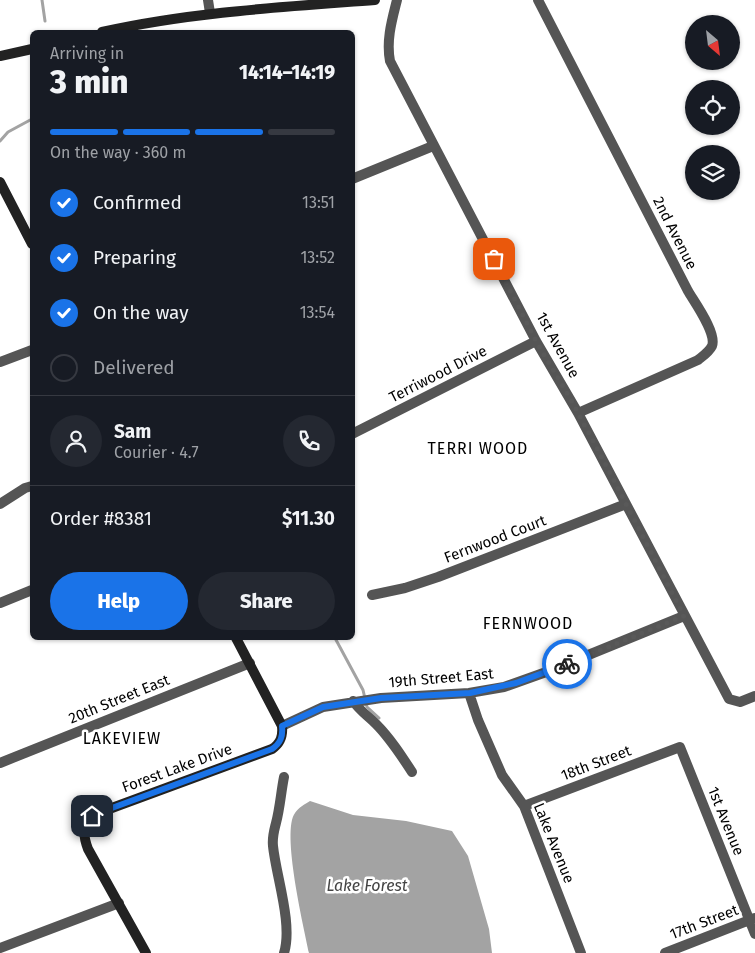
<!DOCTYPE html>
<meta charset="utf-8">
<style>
:root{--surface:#171b24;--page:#242831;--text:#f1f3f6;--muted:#9ea1a6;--line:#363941;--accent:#1a73e8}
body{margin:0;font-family:"Fira Sans",sans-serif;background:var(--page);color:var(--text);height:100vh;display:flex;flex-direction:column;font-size:19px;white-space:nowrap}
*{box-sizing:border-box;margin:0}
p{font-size:16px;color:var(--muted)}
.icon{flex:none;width:28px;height:28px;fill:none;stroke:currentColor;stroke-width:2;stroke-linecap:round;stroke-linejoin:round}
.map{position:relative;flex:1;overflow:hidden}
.details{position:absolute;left:30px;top:30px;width:325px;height:610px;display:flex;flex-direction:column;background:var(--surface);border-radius:8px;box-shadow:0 1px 4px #0004}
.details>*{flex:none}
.needle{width:32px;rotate:152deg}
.controls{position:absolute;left:685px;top:15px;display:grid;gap:10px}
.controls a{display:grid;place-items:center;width:55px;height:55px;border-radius:50%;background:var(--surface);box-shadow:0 1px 4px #0004;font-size:25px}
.pin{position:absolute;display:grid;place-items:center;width:42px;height:42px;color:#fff;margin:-21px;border-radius:10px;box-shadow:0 2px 8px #0006}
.courier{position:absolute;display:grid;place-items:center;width:50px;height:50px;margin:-25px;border:4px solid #1a73e8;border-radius:50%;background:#fff;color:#222;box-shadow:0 1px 6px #0007}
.overview em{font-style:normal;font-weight:800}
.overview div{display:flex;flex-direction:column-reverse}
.overview{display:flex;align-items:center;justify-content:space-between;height:85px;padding:0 20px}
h1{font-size:32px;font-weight:800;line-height:38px}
.bar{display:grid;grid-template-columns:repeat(4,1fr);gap:8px 5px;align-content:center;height:60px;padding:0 20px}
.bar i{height:6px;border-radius:4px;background:var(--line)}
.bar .selected{background:var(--accent)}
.bar p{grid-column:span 4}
.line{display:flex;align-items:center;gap:12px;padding:0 20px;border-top:1px solid var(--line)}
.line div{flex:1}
.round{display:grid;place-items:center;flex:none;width:52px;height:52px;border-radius:26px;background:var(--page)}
ol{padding:0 20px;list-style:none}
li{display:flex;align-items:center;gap:15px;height:55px}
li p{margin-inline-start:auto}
li .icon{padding:5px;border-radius:50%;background:var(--accent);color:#fff;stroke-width:4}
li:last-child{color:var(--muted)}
li i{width:28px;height:28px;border:2px solid var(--line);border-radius:50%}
.cta{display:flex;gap:10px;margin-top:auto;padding:10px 20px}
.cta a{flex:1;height:58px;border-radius:30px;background:var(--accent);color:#fff;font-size:20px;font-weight:800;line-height:58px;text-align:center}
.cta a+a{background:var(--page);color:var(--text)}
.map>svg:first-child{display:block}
.water{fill:#a3a3a3}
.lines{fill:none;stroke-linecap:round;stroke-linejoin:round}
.stream{stroke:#a3a3a3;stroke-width:3}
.street{stroke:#555;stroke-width:10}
.secondary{stroke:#222;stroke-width:10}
.done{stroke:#595959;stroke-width:5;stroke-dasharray:0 9}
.route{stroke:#1a73e8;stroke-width:6}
.labels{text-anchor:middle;stroke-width:5;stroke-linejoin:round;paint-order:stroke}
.street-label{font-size:15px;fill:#000;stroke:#fff}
.neighbourhood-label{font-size:16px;letter-spacing:1px;fill:#000;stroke:#fff}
.water-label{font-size:16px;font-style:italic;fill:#444;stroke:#fff}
</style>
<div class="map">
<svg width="755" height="953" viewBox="0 0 755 953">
<rect width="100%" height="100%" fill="#fff"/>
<path class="water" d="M310 801 353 815 406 821 452 831 468 856 489 929 492 953H309C304 928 281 831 295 813 298 808 305 804 310 801Z"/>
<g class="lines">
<path class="stream" d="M42 0 45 21
M0 141 8 132 32 119
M335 638 363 690 367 707 379 718"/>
<path class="street" d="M208 0 210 13
M397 0C392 20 386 40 390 61L536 341 578 413 729 699 740 702 755 696
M538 0 688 291C695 303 717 333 712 346 709 352 703 356 698 360L578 413
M352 179 433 146
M0 362 32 350
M352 434 536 341
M0 504 25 488 32 486
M372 595 405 588 438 577 626 504
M0 603 32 590
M469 693 478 720 502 775 524 806 581 953
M353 701C360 711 368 716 376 724 390 738 401 755 412 772
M282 726 323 707 381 698 469 693 504 687 549 671 684 616
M0 763 250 663
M284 777C281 792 280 808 276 823 274 831 272 837 273 846 276 876 293 924 284 953
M524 806 680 747 755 934
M0 948 119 903
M665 953 755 918"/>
<path class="secondary" d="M102 32C192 12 283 7 375 0
M0 56 32 49
M0 182 32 244
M146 953 88 849C81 830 83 821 101 812L272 749C281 743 283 736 282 726L236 638"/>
</g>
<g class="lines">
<path class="done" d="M494 259 536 341 571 400 599 452 684 616 567 664"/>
<path class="route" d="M92 816 101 812 272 749C281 743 283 736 282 726L323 707 381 698 470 693 516 683 567 664"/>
</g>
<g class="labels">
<g class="street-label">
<text transform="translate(675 233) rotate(63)" y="5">2nd Avenue</text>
<text transform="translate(558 345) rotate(61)" y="5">1st Avenue</text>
<text transform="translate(438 374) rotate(-27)" y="5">Terriwood Drive</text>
<text transform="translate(495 539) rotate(-21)" y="5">Fernwood Court</text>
<text transform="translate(441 678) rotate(-5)" y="5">19th Street East</text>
<text transform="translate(119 699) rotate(-22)" y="5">20th Street East</text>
<text transform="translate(596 763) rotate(-21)" y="5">18th Street</text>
<text transform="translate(177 768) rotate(-20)" y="5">Forest Lake Drive</text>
<text transform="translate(726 821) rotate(68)" y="5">1st Avenue</text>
<text transform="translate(554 843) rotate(68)" y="5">Lake Avenue</text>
<text transform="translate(704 922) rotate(-21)" y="5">17th Street</text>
</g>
<g class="neighbourhood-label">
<text x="478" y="454">TERRI WOOD</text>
<text x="528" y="629">FERNWOOD</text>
<text x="122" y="744">LAKEVIEW</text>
</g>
<g class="water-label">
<text x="367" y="891">Lake Forest</text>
</g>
</g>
</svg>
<div class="controls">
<a><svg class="needle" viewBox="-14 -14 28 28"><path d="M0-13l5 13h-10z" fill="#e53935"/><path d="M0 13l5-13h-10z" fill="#9ea1a6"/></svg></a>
<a><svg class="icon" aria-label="locate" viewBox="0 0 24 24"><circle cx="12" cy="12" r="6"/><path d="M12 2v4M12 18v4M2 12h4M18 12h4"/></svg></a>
<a><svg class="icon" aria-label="layers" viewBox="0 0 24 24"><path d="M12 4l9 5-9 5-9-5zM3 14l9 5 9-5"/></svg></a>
</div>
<div class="pin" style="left:494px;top:259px;background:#ea580c"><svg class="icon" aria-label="bag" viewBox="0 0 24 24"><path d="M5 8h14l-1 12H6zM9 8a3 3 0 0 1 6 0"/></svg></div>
<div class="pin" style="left:92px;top:816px;background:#1f2937"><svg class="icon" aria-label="home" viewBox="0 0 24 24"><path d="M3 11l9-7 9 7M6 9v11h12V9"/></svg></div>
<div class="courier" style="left:567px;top:664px"><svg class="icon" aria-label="bike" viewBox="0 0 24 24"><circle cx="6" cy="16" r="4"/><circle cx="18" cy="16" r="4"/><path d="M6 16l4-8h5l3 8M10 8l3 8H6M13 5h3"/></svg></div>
<section class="details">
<div class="overview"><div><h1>3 min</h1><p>Arriving in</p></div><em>14:14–14:19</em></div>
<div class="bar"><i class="selected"></i><i class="selected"></i><i class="selected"></i><i></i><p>On the way · 360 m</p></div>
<ol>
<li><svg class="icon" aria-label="check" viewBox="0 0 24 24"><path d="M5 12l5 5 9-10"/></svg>Confirmed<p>13:51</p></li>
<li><svg class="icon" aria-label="check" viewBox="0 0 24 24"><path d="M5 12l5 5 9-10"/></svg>Preparing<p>13:52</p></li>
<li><svg class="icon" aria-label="check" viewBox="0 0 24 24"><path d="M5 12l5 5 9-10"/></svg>On the way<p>13:54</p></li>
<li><i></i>Delivered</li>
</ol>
<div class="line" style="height:90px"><a class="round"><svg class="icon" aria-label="person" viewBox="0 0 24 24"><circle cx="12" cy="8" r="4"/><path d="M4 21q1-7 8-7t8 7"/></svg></a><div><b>Sam</b><p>Courier · 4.7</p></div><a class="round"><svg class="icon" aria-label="phone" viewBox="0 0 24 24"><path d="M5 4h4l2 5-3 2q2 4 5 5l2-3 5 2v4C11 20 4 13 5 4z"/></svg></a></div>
<div class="line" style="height:65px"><div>Order #8381</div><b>$11.30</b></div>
<div class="cta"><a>Help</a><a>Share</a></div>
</section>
</div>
